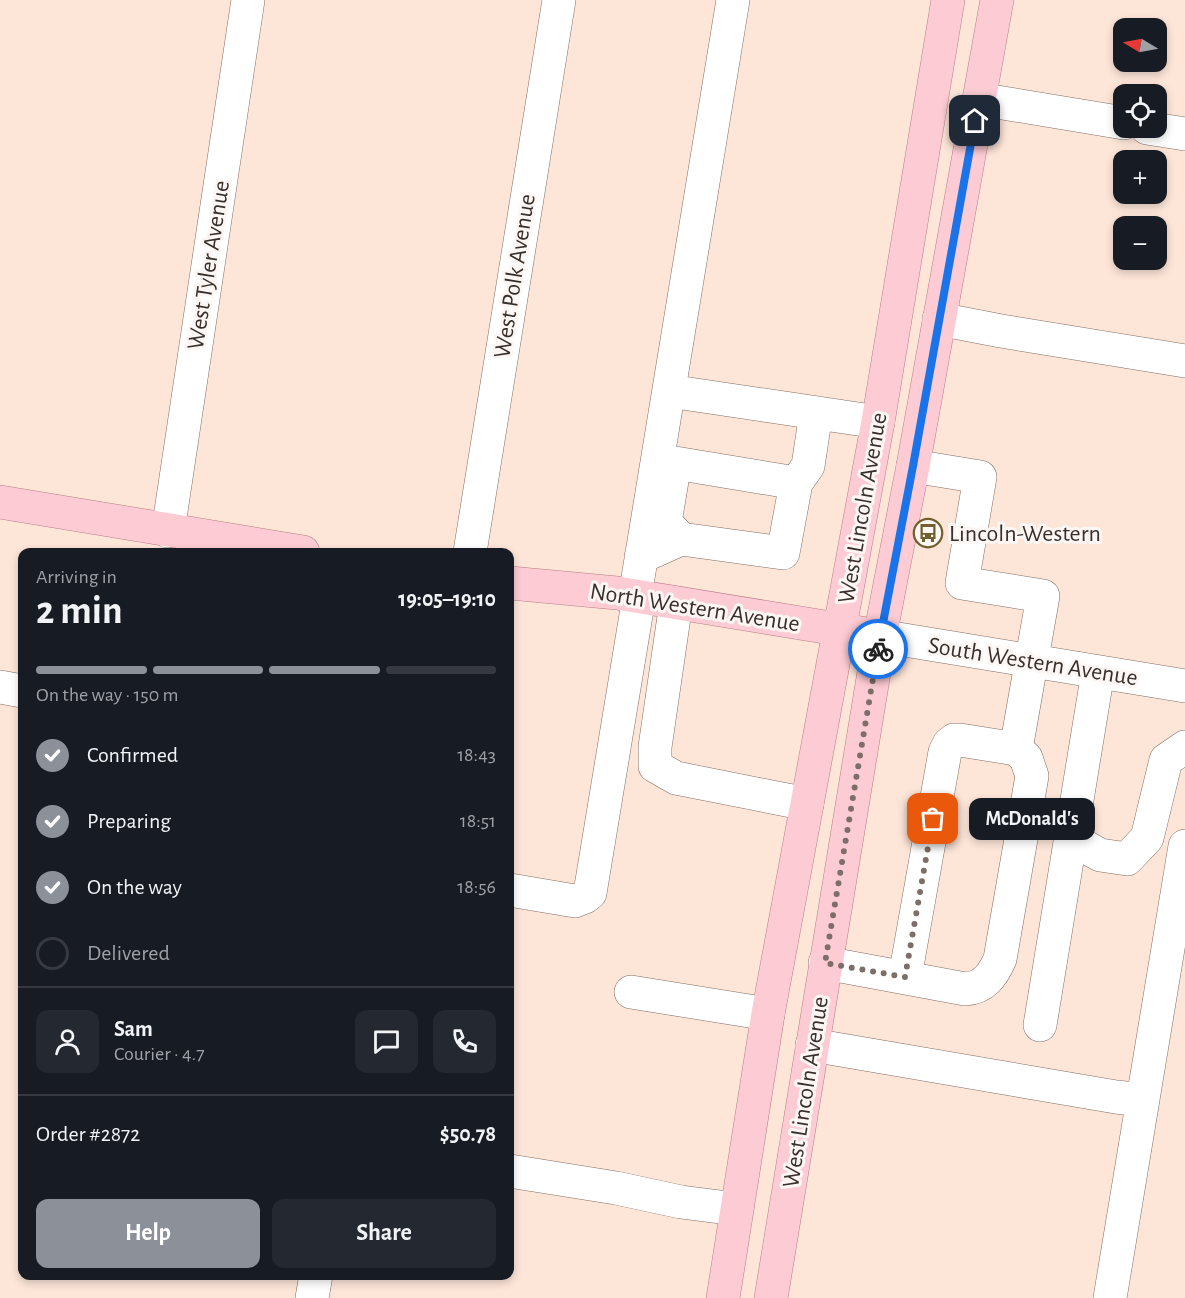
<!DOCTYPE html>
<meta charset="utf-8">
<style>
:root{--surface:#171b24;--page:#242831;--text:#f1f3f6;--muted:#9ea1a6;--line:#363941;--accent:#8c9099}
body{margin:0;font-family:"Alegreya Sans",sans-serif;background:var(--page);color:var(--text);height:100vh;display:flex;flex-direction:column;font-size:22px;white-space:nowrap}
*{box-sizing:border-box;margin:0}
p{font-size:20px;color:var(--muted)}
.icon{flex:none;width:33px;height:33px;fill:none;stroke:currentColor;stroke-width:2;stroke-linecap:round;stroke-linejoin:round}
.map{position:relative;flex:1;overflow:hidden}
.panel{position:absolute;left:18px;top:548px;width:496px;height:732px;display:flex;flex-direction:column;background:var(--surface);border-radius:12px;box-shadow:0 3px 9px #0003}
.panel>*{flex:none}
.needle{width:39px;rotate:280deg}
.buttons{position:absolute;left:1113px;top:18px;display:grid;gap:12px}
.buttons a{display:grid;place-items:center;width:54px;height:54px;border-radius:12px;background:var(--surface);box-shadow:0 3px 9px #0003;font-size:30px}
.pin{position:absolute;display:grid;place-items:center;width:51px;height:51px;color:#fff;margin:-26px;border-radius:12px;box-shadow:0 3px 9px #0006}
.courier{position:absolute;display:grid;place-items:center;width:60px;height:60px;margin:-30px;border:4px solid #1a73e8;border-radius:50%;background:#fff;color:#222;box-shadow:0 2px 8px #0007}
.bubble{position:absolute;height:42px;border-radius:12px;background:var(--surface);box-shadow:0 3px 9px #0003;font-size:20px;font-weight:700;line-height:42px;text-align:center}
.head em{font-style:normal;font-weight:700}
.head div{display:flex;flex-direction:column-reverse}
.head{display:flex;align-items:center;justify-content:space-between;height:102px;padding:0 18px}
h1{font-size:39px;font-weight:700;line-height:45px}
.bar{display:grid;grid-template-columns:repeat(4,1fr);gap:9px 6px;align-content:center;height:72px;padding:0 18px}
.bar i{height:8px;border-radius:4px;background:var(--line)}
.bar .active{background:var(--accent)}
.bar p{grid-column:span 4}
.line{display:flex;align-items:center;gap:15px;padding:0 18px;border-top:2px solid var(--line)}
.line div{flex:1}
.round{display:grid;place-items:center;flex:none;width:63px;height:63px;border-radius:12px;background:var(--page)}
ol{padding:0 18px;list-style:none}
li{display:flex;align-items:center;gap:18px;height:66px}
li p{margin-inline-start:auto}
li .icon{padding:6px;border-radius:50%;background:var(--accent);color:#fff;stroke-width:4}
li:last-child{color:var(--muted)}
li i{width:33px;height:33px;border:3px solid var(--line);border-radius:50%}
.button{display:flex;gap:12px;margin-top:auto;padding:12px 18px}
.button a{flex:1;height:69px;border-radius:12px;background:var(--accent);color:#fff;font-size:24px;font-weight:700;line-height:69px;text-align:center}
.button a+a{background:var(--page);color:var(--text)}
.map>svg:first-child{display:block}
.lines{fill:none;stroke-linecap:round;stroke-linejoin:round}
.minor-casing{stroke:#826d62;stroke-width:34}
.major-casing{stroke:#b77e85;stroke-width:34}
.minor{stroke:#fff;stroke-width:33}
.major{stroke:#fdcbd3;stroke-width:33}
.done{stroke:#7d6f67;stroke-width:6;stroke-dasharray:0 10.8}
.route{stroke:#1a73e8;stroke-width:8}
.labels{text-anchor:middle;stroke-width:6;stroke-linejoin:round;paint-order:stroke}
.street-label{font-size:24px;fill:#382f2a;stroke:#fcf7f4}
.poi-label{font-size:24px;fill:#382f2a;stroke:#fcf7f4;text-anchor:start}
</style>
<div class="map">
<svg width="1185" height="1298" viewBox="0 0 1185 1298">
<rect width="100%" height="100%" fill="#fde5d8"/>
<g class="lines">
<g class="minor-casing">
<path id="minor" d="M979 99 1124 123
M1147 128 1185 134
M939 319 1001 331 1185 361
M669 391 878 422
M913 466 980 477 962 583 1043 596 1016 749
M796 483 808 466 816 413
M168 531 248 0
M470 552 559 0
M641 557 681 539 783 553 796 483 675 463 665 522 681 539
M635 596 733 0
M676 603 655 747V766L676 778 807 804
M880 636 1185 686
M0 687 22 691
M1070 838 1100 855 1127 859 1147 838 1166 760 1185 747
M510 890 575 901 585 897 590 893 639 597
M825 963 965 989C984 988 993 975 1000 959L1032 776 1026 758 1016 749 960 740H954L949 744 945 752 905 977
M631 992 768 1014
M1040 1025 1098 672
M812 1045 1116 1097 1143 1100
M510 1171 616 1188 681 1202 736 1209
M312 1298 316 1275
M1110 1298 1185 846"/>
</g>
<g class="major-casing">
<path id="major" d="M0 502 303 552
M510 583 617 593 861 633
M723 1298 768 1014 878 422 948 0
M771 1298 880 636 913 466 997 0"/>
</g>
<use href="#minor" class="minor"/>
<use href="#major" class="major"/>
</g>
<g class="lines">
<path class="done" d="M878 649 825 963 905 977 933 819"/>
<path class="route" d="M878 649 913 466 975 121"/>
</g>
<defs>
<g id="bus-ring" transform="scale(1.5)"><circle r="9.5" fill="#fcf7f4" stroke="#735e2d" stroke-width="1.5"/><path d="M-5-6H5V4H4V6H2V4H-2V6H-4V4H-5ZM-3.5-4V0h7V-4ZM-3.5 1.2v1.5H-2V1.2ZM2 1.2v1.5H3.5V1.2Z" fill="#735e2d"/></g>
</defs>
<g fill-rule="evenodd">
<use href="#bus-ring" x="928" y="533"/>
</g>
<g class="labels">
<g class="street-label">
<text transform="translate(208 265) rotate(-81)" y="8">West Tyler Avenue</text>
<text transform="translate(514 276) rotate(-81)" y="8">West Polk Avenue</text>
<text transform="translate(862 508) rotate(-80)" y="8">West Lincoln Avenue</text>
<text transform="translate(695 607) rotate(9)" y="8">North Western Avenue</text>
<text transform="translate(1033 661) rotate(9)" y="8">South Western Avenue</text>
<text transform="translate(805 1092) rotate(-81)" y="8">West Lincoln Avenue</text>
</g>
<g class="poi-label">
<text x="949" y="541">Lincoln-Western</text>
</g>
</g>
</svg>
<div class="buttons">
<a><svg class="needle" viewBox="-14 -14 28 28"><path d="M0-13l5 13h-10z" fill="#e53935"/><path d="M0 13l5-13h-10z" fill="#9ea1a6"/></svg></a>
<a><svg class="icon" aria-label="locate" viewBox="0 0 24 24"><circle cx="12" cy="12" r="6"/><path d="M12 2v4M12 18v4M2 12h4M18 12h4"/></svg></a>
<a>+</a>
<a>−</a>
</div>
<div class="pin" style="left:933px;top:819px;background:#ea580c"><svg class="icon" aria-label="bag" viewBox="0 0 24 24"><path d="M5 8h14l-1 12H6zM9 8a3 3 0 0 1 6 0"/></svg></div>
<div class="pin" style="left:975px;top:121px;background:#1f2937"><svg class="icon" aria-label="home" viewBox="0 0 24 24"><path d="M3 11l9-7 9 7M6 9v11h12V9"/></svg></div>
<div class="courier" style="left:878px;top:649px"><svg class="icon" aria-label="bike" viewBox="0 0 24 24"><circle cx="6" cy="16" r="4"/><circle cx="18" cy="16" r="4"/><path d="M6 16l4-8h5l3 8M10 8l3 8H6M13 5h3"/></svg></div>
<div class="bubble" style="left:969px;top:798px;width:126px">McDonald's</div>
<section class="panel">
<div class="head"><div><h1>2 min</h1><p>Arriving in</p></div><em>19:05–19:10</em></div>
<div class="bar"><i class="active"></i><i class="active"></i><i class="active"></i><i></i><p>On the way · 150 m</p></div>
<ol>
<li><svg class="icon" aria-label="check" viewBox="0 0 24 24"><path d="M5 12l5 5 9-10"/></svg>Confirmed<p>18:43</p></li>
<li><svg class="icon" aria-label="check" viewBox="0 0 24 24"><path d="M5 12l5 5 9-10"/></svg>Preparing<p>18:51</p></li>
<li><svg class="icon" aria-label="check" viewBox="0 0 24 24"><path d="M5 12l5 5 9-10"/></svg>On the way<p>18:56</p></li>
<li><i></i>Delivered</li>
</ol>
<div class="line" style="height:108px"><a class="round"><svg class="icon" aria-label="person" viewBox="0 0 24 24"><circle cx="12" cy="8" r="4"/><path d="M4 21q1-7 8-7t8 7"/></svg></a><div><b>Sam</b><p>Courier · 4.7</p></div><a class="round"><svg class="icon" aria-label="chat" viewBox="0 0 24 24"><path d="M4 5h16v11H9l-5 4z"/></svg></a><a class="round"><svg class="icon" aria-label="phone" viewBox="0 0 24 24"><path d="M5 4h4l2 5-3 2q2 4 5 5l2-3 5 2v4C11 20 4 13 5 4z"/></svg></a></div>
<div class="line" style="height:78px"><div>Order #2872</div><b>$50.78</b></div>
<div class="button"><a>Help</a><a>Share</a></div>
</section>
</div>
